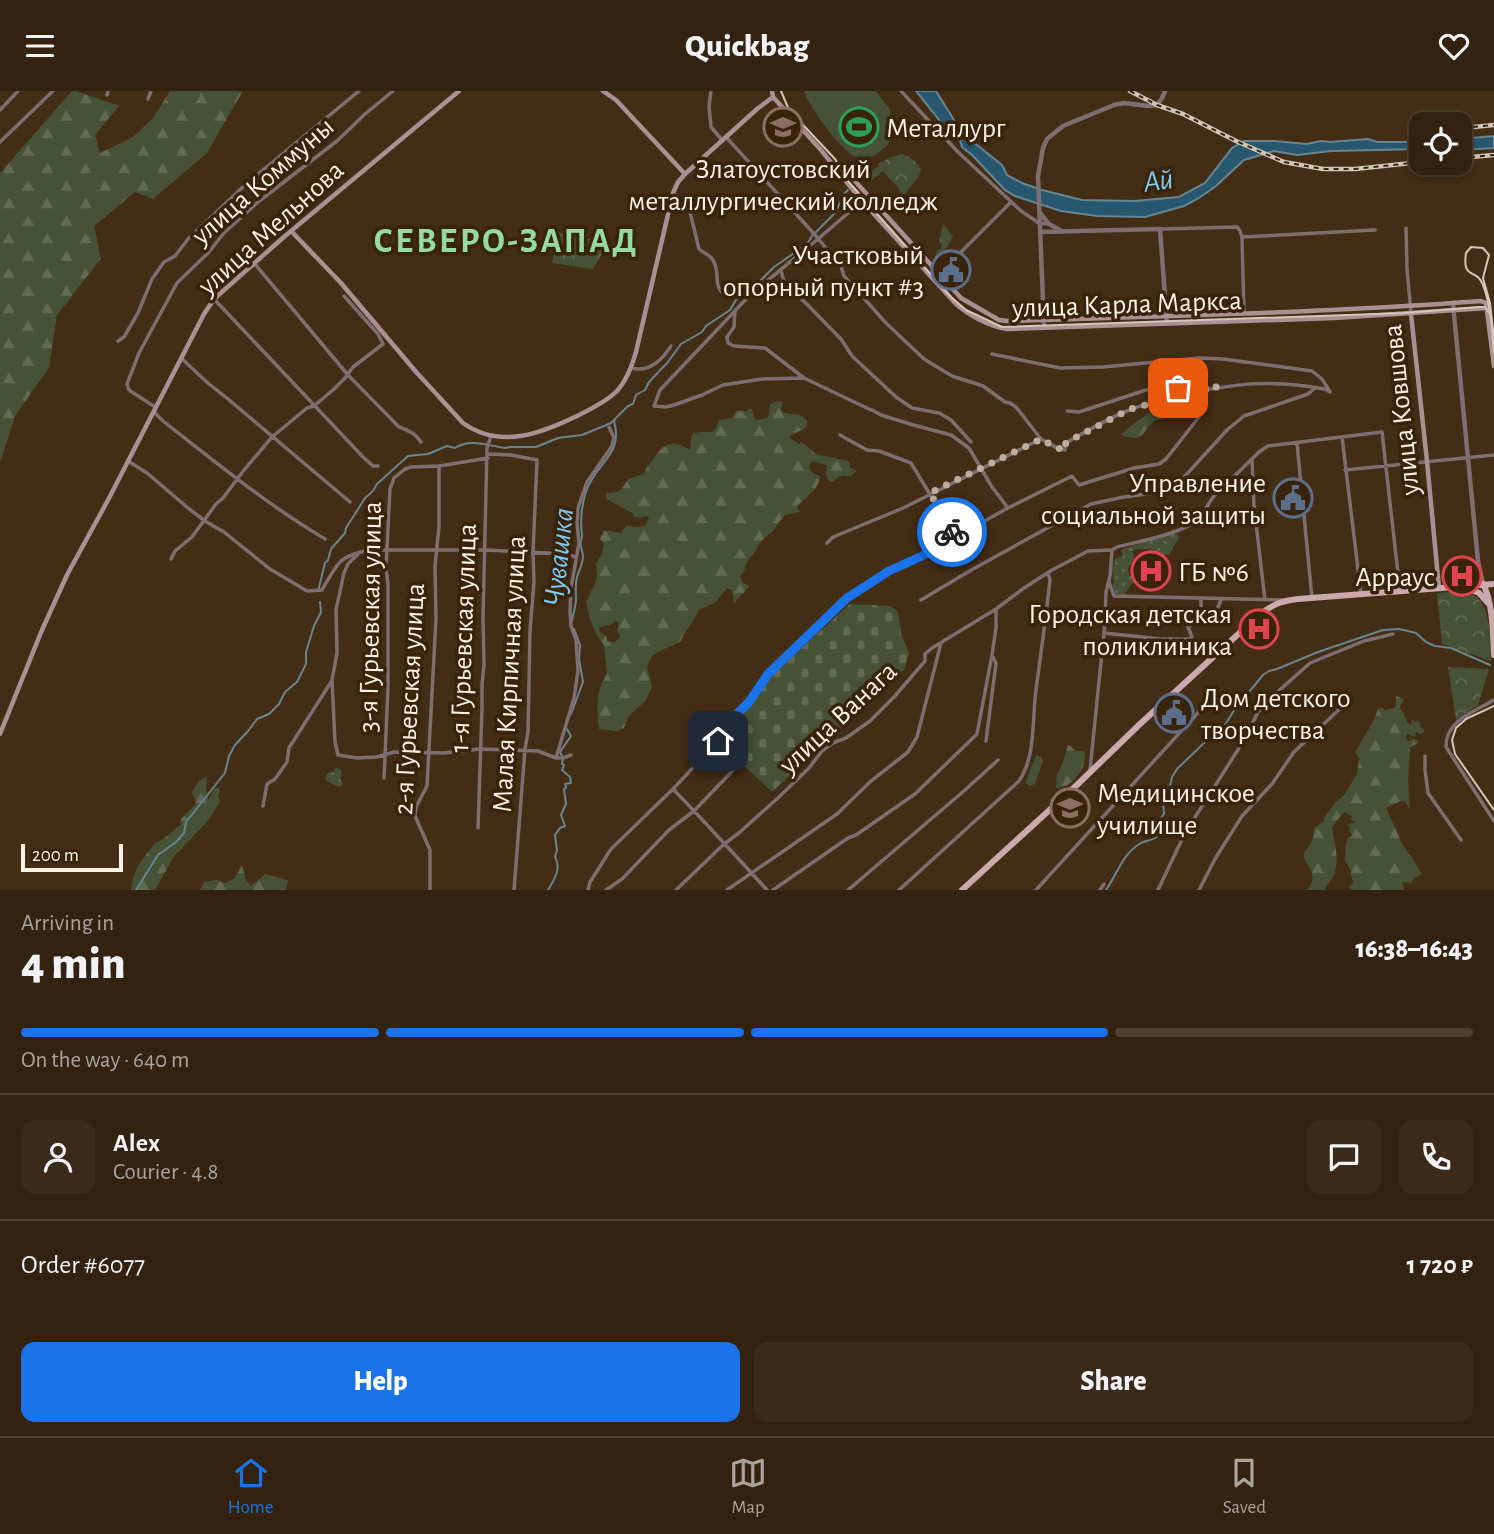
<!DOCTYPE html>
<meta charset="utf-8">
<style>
:root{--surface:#332210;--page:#3b2a19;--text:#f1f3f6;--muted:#a9a49f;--line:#4e3f30;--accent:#1a73e8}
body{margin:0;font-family:"Alegreya Sans",sans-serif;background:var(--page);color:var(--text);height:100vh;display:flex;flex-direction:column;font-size:26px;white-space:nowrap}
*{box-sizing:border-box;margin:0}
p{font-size:23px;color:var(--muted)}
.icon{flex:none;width:38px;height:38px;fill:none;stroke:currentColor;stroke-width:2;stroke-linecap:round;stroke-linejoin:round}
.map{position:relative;height:799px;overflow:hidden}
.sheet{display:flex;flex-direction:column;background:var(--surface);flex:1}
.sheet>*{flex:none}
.buttons{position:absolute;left:1409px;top:21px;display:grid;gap:14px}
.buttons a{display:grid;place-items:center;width:63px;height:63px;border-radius:14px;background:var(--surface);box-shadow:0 4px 10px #0003,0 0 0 2px var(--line);font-size:35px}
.scale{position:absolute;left:21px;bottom:18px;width:102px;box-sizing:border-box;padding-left:7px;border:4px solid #fef2e7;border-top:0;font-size:19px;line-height:24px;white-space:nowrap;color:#fef2e7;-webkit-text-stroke:5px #39230b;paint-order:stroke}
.pin{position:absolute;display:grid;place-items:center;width:60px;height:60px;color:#fff;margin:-30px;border-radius:14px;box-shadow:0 4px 10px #0006}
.courier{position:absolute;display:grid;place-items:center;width:70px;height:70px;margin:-35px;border:5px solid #1a73e8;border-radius:50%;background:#fff;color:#222;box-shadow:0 2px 9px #0007}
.summary em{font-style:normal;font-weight:800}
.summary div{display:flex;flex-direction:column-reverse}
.summary{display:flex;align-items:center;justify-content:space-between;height:119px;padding:0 21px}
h1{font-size:46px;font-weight:800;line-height:52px}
.bar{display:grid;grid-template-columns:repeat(4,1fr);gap:10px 7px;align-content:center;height:84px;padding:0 21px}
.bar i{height:9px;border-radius:5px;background:var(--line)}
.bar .selected{background:var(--accent)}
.bar p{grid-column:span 4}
.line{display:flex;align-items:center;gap:18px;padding:0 21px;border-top:2px solid var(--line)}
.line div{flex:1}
.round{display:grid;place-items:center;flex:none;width:74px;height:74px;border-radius:14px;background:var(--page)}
.primary-button{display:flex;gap:14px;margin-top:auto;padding:14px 21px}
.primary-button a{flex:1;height:80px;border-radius:14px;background:var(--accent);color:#fff;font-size:28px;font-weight:800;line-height:80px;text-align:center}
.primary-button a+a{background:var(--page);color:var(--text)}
header{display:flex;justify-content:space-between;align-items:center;height:91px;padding:0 21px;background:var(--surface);font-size:32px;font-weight:800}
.tabs{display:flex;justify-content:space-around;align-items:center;height:98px;border-top:2px solid var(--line);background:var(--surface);font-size:19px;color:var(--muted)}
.tabs a{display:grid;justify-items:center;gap:4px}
.tabs .selected{color:var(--accent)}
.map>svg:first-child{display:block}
.grass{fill:url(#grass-dots)}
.forest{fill:url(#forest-firs);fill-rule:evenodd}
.cemetery{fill:url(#cemetery-stones)}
.park{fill:url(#park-crowns)}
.garden{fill:#465135}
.water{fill:#26576e;stroke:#678692;stroke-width:2}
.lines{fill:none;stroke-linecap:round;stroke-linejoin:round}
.stream{stroke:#678692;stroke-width:2}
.minor{stroke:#7f6e71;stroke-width:3.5}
.tertiary{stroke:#7f6e71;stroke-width:4.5}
.secondary{stroke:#ab8f94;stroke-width:4.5}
.primary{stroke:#cca9af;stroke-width:6}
.tram{stroke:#d4c6b8;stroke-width:2}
.rail-casing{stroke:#d4c6b8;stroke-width:4.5}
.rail{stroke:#39230b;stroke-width:2;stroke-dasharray:5;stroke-linecap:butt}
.done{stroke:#bdad9e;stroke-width:7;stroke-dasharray:0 12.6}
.route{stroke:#1a73e8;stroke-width:9}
.labels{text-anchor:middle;stroke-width:7;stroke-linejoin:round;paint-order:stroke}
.poi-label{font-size:28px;fill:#fef2e7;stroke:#39230b;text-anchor:start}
.street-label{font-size:28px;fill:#fef2e7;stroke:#39230b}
.water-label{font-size:30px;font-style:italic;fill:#7cc9f1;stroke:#39230b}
.district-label{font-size:35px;font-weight:bold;letter-spacing:2px;fill:#95d9a6;stroke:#39230b}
</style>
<header><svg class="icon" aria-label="menu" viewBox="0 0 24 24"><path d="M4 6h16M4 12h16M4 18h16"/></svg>Quickbag<svg class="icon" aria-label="heart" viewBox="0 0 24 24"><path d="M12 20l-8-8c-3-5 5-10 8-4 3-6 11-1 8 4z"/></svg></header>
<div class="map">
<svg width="1494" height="799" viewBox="0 0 1494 799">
<defs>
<pattern id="grass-dots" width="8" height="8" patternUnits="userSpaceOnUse" patternTransform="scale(1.75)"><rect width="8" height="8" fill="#465135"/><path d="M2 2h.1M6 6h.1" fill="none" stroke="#626a52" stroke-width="1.8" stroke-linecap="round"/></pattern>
<pattern id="forest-firs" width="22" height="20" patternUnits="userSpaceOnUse" patternTransform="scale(1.75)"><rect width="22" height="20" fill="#465135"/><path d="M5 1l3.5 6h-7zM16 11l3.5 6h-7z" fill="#626a52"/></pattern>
<pattern id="cemetery-stones" width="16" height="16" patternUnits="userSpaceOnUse" patternTransform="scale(1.75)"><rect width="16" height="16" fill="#465135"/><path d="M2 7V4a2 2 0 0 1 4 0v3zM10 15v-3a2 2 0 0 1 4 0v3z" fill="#626a52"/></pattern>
<pattern id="park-crowns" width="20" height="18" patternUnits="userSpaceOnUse" patternTransform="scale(1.75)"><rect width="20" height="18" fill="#465135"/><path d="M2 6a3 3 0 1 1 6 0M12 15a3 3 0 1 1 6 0" fill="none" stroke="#626a52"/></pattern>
</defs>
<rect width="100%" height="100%" fill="#442d15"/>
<path class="grass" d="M1172 443H1178L1179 447 1169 463 1162 465 1152 458H1136L1133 461 1134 467 1128 477 1129 484 1132 486H1140L1142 488 1138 491 1132 492 1124 504 1115 503 1112 493 1114 492 1112 480 1114 468 1123 465 1121 460 1122 458Z
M336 677 340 678 342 681 340 687 343 693 340 696 328 691 325 687 328 682 333 681Z"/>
<path class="forest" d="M72 0H76L119 15 95 44 100 62 133 46 153 27 170 0H243L207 62 153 108 135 101 94 135 101 168 57 224 49 277 15 325 0 372V82Z
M777 310 783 311 781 319 784 322 800 324 807 329V334L804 338 791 344 790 347 799 353 802 351 816 363 848 370 850 373 849 376 857 380 850 386C841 383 838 386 832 391L827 388 826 383 827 375C823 371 818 373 814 370L810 372 809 378 813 382 820 385C820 398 805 406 797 416L800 421 785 424 780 430 773 440 761 450 754 462 747 471 744 480 740 485 743 492 749 494V496L734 512 732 499 727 497 716 511 699 519 680 551 662 559 652 565 647 576 652 596 646 609 628 626 624 637 616 640 599 638C597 619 595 599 607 583L604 554 595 541 590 528 586 511 595 493 597 484 596 473 602 463 604 453 600 448 603 440C610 439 615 442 621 442L626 435 639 436 646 434 649 426 646 425 640 427 635 426 632 422 607 408 606 402C621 401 620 401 628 388L644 383C647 373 651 372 656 364 667 350 675 350 690 359L691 346 694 342 700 341H712L716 337 719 329 732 327 736 320H746L751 317 755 329 768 327 770 313ZM616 530 619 532 617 540 620 545 619 548 614 551 607 550V546L599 540 600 536 610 534Z
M1154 318 1162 320 1172 325C1167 328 1161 327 1155 330 1140 339 1147 353 1121 344 1126 338 1132 334 1139 329 1145 326 1147 321 1154 318Z
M1396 605 1404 608 1400 616 1408 632 1411 634 1412 629 1415 631 1418 629 1420 632V636L1424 638V641L1421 643 1416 641 1415 646 1407 643 1406 646 1408 650 1414 648 1418 650 1417 653 1410 656 1408 691 1410 719 1406 711 1401 710 1386 717 1402 752 1422 783 1415 787 1411 792 1402 791 1404 799H1353L1349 797V795L1353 793C1353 788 1350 785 1351 780L1345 770C1346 761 1345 754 1348 746L1352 745 1349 740 1350 737 1347 734 1355 731 1351 729 1352 725 1344 721 1332 736C1334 750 1340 769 1334 784 1331 789 1327 793 1325 799H1307C1322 781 1302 773 1304 763 1304 760 1309 756 1310 754 1313 749 1314 743 1314 737L1323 731 1326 724 1334 713 1344 704 1357 683 1359 668 1355 661 1374 629 1378 618 1382 617 1385 619 1394 617 1396 614Z
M1068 654 1071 655 1076 660H1083L1085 662C1086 678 1075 694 1058 697L1056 696 1057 684 1063 671Z
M207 685 206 699 209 708 215 697 220 698 218 705 220 711 207 731 174 765 155 799H131C134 775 141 771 155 752 164 749 172 740 180 734L181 728 196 713 192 701 199 690Z
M242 774 246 789 251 795 265 783 288 789 286 799H200L204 791 217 789 224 792 234 788Z"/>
<path class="cemetery" d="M850 513 891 515 898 521 901 542 909 562 904 579 772 701 743 674 722 650 772 584Z"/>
<path class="park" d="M901 63C910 64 917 71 921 79L919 85 905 103H902L899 100 900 99 883 80 871 90 872 80 879 75 878 73 889 67Z
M943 133 953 145 947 156 936 169H934L937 159H940L942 152 939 151Z
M558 141 608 152 593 178 552 172Z
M1461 500C1494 504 1489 544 1491 570L1442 553 1437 502Z
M1448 576 1489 578 1478 614 1456 629Z"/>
<path class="garden" d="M804 0H876L890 18 892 42 887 55 874 65 854 66C837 53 811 20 804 0Z
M1036 664 1041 666 1043 670 1035 693 1029 695 1026 692V689Z"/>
<path class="water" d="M916 0H936L957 34 972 50 1002 74 1007 84 1022 92 1042 99 1082 109 1134 110 1179 106 1205 92 1232 57 1244 50H1274L1307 53 1321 50 1330 51 1368 48 1377 51H1421V58L1331 60 1297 64 1274 60 1244 69 1216 95 1199 107 1184 115 1145 126 1097 125 1061 120 1015 105 1005 99 972 64 962 56 959 46 944 35Z
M1494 45V57L1460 59V48Z"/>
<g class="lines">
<path class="stream" d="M320 499 319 496 325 472 328 469 331 458 345 442 346 437 365 407 373 400 377 393 408 365 428 363 447 355 455 357C470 347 489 355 505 357L510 356H536L558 347 582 344 611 332 628 315 633 313 636 304 645 299 649 291 668 271 681 253 702 241 706 235 730 219 736 209 757 193 774 176 807 153 812 145 835 122 845 102 848 99
M572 530C573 523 576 515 576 508 576 501 575 494 577 486 579 479 583 473 583 465 583 462 581 458 581 455 580 451 582 448 582 444 580 429 581 416 586 401 595 372 624 365 614 330L616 327
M571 623 583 591 579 568 580 554 574 538
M1170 695 1172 686 1177 678 1205 651 1219 643 1235 618 1263 584 1269 580 1277 578 1318 561 1383 539 1399 538 1416 542 1426 551 1435 555 1451 557 1490 574
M136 799 158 764 176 751 184 742 186 731 225 682 229 665 235 654 248 640 257 628 269 623 279 613 285 601 297 591 306 573V561L314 535 321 521 320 511
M548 799C554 789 562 777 555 766L557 759 555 744 560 737 565 735 561 724 566 713 564 698 566 697 565 693 571 692 570 686 562 679 564 674 562 673 563 667 560 661 571 645 567 638
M1106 799C1117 783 1123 762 1141 752 1146 750 1152 749 1157 746V742L1154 740 1156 733 1164 723 1163 711 1168 702"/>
<path class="minor" d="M711 0 709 15 711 36 722 49
M901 0 958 61 1021 120 1039 132 1048 133
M107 4 108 0
M148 8 151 0
M0 19 18 0
M726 46 816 145 841 175 844 185 886 232 924 268 952 285 983 295 1005 311 1010 312 1016 316 1041 348
M0 51 53 0
M673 102 689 117 699 158C705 163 710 164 713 169 722 184 710 195 728 206
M862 110 818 148 750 204 660 299 654 315 666 316 674 314 702 304 723 294 762 288 804 287 871 319
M1406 137 1407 178 1411 222
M1160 138 1237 136 1240 140 1242 146 1244 223
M1242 146 1375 139
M254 172 348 284 399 336C409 339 416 343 421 351
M781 180 784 190 841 248 852 265 896 306 912 317 939 322 951 329 971 351
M939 183 1011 111
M214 208 363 366 373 375H378
M735 220 734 236 727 246 728 252 734 255 765 257 804 287
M118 250 124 246 138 222 152 188 164 171 175 165 188 148 246 93 359 0
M992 263 1060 277 1103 276 1199 267 1223 268 1312 280 1322 288 1329 299
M181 267 209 293 228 308 350 411
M631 277C649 282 662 269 671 255
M155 316 129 299 127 293 139 262 177 192 208 162 224 142 258 111 337 50 365 23 393 0
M872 319 881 324 910 333 951 344 969 357 992 396 1008 417
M1067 320 1079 321 1146 299 1208 296
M154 321 163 330C215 371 268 414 325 448
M840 344 867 359 879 360 911 372 955 445
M1342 346 1361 503
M1297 352 1312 507
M488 363 511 364 537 369 533 462 534 491 530 540 528 641 525 658 514 799
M1252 368 1254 415 1265 509
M128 370 147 382 188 417 205 430 224 441 270 478 307 500 322 499C338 472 337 466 369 459H486L566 463 575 466
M1345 379 1494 364
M827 452 833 446 901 418 1041 348 1057 357 1065 359V353L1069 350C1089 339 1110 326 1132 318 1147 312 1164 309 1179 305 1234 292 1270 288 1325 298L1330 301
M358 463 348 473 344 482 336 519 337 562 332 589 335 651 338 664 357 667 377 666 394 661 444 662 480 658 538 660 556 667H563L571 664
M171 468 175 460 192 446 216 413 223 407 244 379 272 346 307 317 314 315 334 298 345 287 353 276 383 253 378 243 344 205
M1109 491 1114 505
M1114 505 1282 509
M1201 507V523
M921 509 973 478 1091 413 1124 406 1169 400 1175 396 1227 339 1244 325 1308 303 1316 296
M1104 542 1161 548H1189L1192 546 1188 536 1199 528 1201 523C1213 522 1218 521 1221 508
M1494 609C1475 620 1445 630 1446 656L1494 730
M986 650 996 572 993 566
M1425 665V679L1428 702 1461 749
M556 667 574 607 578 580 576 549 571 535 570 520 571 497 579 452 577 432 578 417 587 391 612 355 614 347 609 336
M1090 679 1105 532 1106 501 1110 485 1112 459
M384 687 388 597V493L386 477 390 398 394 387 405 378 411 376 439 375 488 367
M673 698C705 731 736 765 767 799
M263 715 267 693 275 688 287 671 289 657 331 591
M478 737 482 618V594L484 573 483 528 487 357 491 345
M430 799V759L415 725 416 716 427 695 436 528 435 475 439 435V375
M588 799 590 791 611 758 673 698 718 650 738 622 749 611 768 583 847 507 889 480 922 465 1008 417 1072 385 1079 394 1134 377 1159 373 1166 368 1199 326
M606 799 622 788 669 739 694 720 738 674
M676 799 724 753 740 741 779 706 809 677 822 660 833 652 846 647 870 630 894 606 925 570V563L932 557 996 518 1024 497 1052 479 1088 460 1112 459 1117 456C1137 451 1185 442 1200 427 1206 420 1208 411 1215 404L1259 361 1268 355 1382 341 1400 500
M727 799 837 723 871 690 908 661 917 646 941 552
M773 799 848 747 856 744 915 703 977 643 992 564 996 537V518
M848 799 965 699 998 669
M899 799 1019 690C1036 666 1032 627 1036 599 1041 562 1046 526 1050 489L1048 482
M1036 799 1206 613
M1100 799 1104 793
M1158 799 1185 742 1246 646 1258 621 1274 604 1310 572 1364 550 1393 543
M1199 799 1215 768 1242 725 1272 693 1294 661 1345 613"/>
<path class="tertiary" d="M1040 122 1049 133 1060 139
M1040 141 1160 138 1167 232
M1453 213 1478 470 1483 493
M1044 236 1038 85 1043 57 1047 48 1063 35 1114 14 1124 12 1148 15 1157 14 1162 7 1165 0"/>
<path class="secondary" d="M603 0 616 9 685 83
M772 0 773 6 821 59 862 110 956 213C970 225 989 235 1007 238L1335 227 1487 217
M839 78 854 89 961 207 999 229 1007 230C1165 225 1323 222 1481 210L1486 212 1494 275
M291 140 341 192 417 282 463 332C501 359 543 342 581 323 593 317 607 310 617 300 627 289 632 275 636 261L673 102 678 91 685 83 757 18 773 6
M1411 223 1427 370 1439 497
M0 643 42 539 67 484 108 409 204 223 214 208 285 145 459 0"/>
<path class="primary" d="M1483 493C1493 511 1493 543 1494 564
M1466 496 1479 502 1488 512
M962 799 1079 692 1140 633 1258 525C1272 514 1280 510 1298 508L1494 493"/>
<path class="tram" d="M781 0 789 19 835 68 847 89 951 206 966 219 1002 236 1404 222 1479 216H1485L1489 222
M1494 248 1490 212 1483 187 1489 164 1483 157 1471 156 1466 162C1462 190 1476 176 1483 194 1491 215 1492 239 1494 262
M1494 615 1466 628 1456 637 1452 649 1455 663 1494 719"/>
<g class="rail-casing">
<path id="rail" d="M1130 0 1157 14 1183 23 1236 50 1284 71 1323 78H1355L1421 71
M1463 37 1494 34
M1460 67 1494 64"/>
</g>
<use href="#rail" class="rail"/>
</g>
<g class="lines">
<path class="done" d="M952 441 930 402 1041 348 1057 357 1065 359V353L1069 350 1130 318 1217 296 1178 297"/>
<path class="route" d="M718 650 738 622 749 611 768 583 847 507 889 480 922 465 955 445 952 441"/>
</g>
<defs>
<g id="university-ring" transform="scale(2.0125)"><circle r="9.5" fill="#39230b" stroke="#8d6e63" stroke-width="1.5"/><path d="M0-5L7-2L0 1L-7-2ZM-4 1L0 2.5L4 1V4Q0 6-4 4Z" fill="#8d6e63"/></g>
<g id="stadium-ring" transform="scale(2.0125)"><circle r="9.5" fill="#39230b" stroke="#2e9e5b" stroke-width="1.5"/><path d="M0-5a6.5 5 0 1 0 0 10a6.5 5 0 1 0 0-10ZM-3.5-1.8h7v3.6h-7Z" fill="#2e9e5b"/></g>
<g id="civic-ring" transform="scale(2.0125)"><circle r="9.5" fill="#39230b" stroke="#5c6f8a" stroke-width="1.5"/><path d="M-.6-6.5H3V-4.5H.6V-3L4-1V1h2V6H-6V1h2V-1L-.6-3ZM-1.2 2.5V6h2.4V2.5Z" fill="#5c6f8a"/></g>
<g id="hospital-ring" transform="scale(2.0125)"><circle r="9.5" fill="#39230b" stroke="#e0444e" stroke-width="1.5"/><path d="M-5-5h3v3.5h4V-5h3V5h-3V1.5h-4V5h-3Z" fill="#e0444e"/></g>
</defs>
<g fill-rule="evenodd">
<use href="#university-ring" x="783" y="36"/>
<use href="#stadium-ring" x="859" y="36"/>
<use href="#civic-ring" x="951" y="179"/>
<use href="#civic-ring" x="1293" y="407"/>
<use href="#hospital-ring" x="1151" y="480"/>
<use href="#hospital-ring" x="1462" y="485"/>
<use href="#hospital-ring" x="1259" y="538"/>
<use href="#civic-ring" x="1174" y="622"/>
<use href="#university-ring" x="1070" y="717"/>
</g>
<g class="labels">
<g class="poi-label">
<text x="886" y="46">Металлург</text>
<text x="783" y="87" text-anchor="middle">Златоустовский<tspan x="783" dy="32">металлургический колледж</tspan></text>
<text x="924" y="173" text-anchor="end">Участковый<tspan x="924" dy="32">опорный пункт #3</tspan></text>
<text x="1266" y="401" text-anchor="end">Управление<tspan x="1266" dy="32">социальной защиты</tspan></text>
<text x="1178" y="490">ГБ №6</text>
<text x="1435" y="495" text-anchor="end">Арраус</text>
<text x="1232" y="532" text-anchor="end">Городская детская<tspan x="1232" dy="32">поликлиника</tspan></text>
<text x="1201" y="616">Дом детского<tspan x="1201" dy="32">творчества</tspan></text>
<text x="1097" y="711">Медицинское<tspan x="1097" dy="32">училище</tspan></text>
</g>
<g class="street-label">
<text transform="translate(262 89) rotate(-41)" y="10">улица Коммуны</text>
<text transform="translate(270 136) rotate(-42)" y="10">улица Мельнова</text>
<text transform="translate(1127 212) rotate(-2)" y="10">улица Карла Маркса</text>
<text transform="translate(1400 319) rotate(-96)" y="10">улица Ковшова</text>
<text transform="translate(369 526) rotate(-89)" y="10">3-я Гурьевская улица</text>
<text transform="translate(462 547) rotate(-88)" y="10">1-я Гурьевская улица</text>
<text transform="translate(508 583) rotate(-87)" y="10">Малая Кирпичная улица</text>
<text transform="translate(408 608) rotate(-87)" y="10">2-я Гурьевская улица</text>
<text transform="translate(837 626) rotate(-43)" y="10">улица Ванага</text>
</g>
<g class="water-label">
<text transform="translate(1158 89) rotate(-8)" y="10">Ай</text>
<text transform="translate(558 466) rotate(-84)" y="10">Чувашка</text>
</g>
<g class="district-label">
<text x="506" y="161">СЕВЕРО-ЗАПАД</text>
</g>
</g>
</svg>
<div class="buttons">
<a><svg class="icon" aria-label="locate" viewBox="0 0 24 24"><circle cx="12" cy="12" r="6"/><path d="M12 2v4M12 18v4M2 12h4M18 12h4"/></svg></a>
</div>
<div class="scale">200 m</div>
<div class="pin" style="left:1178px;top:297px;background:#ea580c"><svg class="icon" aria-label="bag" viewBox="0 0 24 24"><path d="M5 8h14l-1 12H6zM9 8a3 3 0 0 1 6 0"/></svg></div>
<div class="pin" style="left:718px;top:650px;background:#1f2937"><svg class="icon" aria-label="home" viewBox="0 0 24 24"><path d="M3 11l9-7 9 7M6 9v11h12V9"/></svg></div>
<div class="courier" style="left:952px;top:441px"><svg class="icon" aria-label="bike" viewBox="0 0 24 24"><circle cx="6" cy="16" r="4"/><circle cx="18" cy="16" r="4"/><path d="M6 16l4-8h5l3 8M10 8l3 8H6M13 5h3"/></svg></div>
</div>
<section class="sheet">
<div class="summary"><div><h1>4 min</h1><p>Arriving in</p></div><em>16:38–16:43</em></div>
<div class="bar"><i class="selected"></i><i class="selected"></i><i class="selected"></i><i></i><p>On the way · 640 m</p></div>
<div class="line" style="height:126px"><a class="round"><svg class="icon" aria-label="person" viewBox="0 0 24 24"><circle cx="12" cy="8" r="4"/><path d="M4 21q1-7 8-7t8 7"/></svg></a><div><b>Alex</b><p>Courier · 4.8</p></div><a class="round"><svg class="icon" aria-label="chat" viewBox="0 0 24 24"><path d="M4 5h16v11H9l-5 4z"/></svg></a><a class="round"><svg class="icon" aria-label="phone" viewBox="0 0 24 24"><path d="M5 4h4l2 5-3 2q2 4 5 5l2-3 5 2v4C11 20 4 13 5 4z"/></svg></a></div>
<div class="line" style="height:91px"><div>Order #6077</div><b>1 720 ₽</b></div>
<div class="primary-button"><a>Help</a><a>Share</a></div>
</section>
<nav class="tabs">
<a class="selected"><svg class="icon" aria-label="home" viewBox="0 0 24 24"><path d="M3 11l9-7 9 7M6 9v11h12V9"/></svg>Home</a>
<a><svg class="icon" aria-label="map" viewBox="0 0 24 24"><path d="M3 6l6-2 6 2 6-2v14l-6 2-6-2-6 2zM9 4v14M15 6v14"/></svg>Map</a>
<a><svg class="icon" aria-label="saved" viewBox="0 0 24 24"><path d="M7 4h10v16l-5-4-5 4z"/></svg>Saved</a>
</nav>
